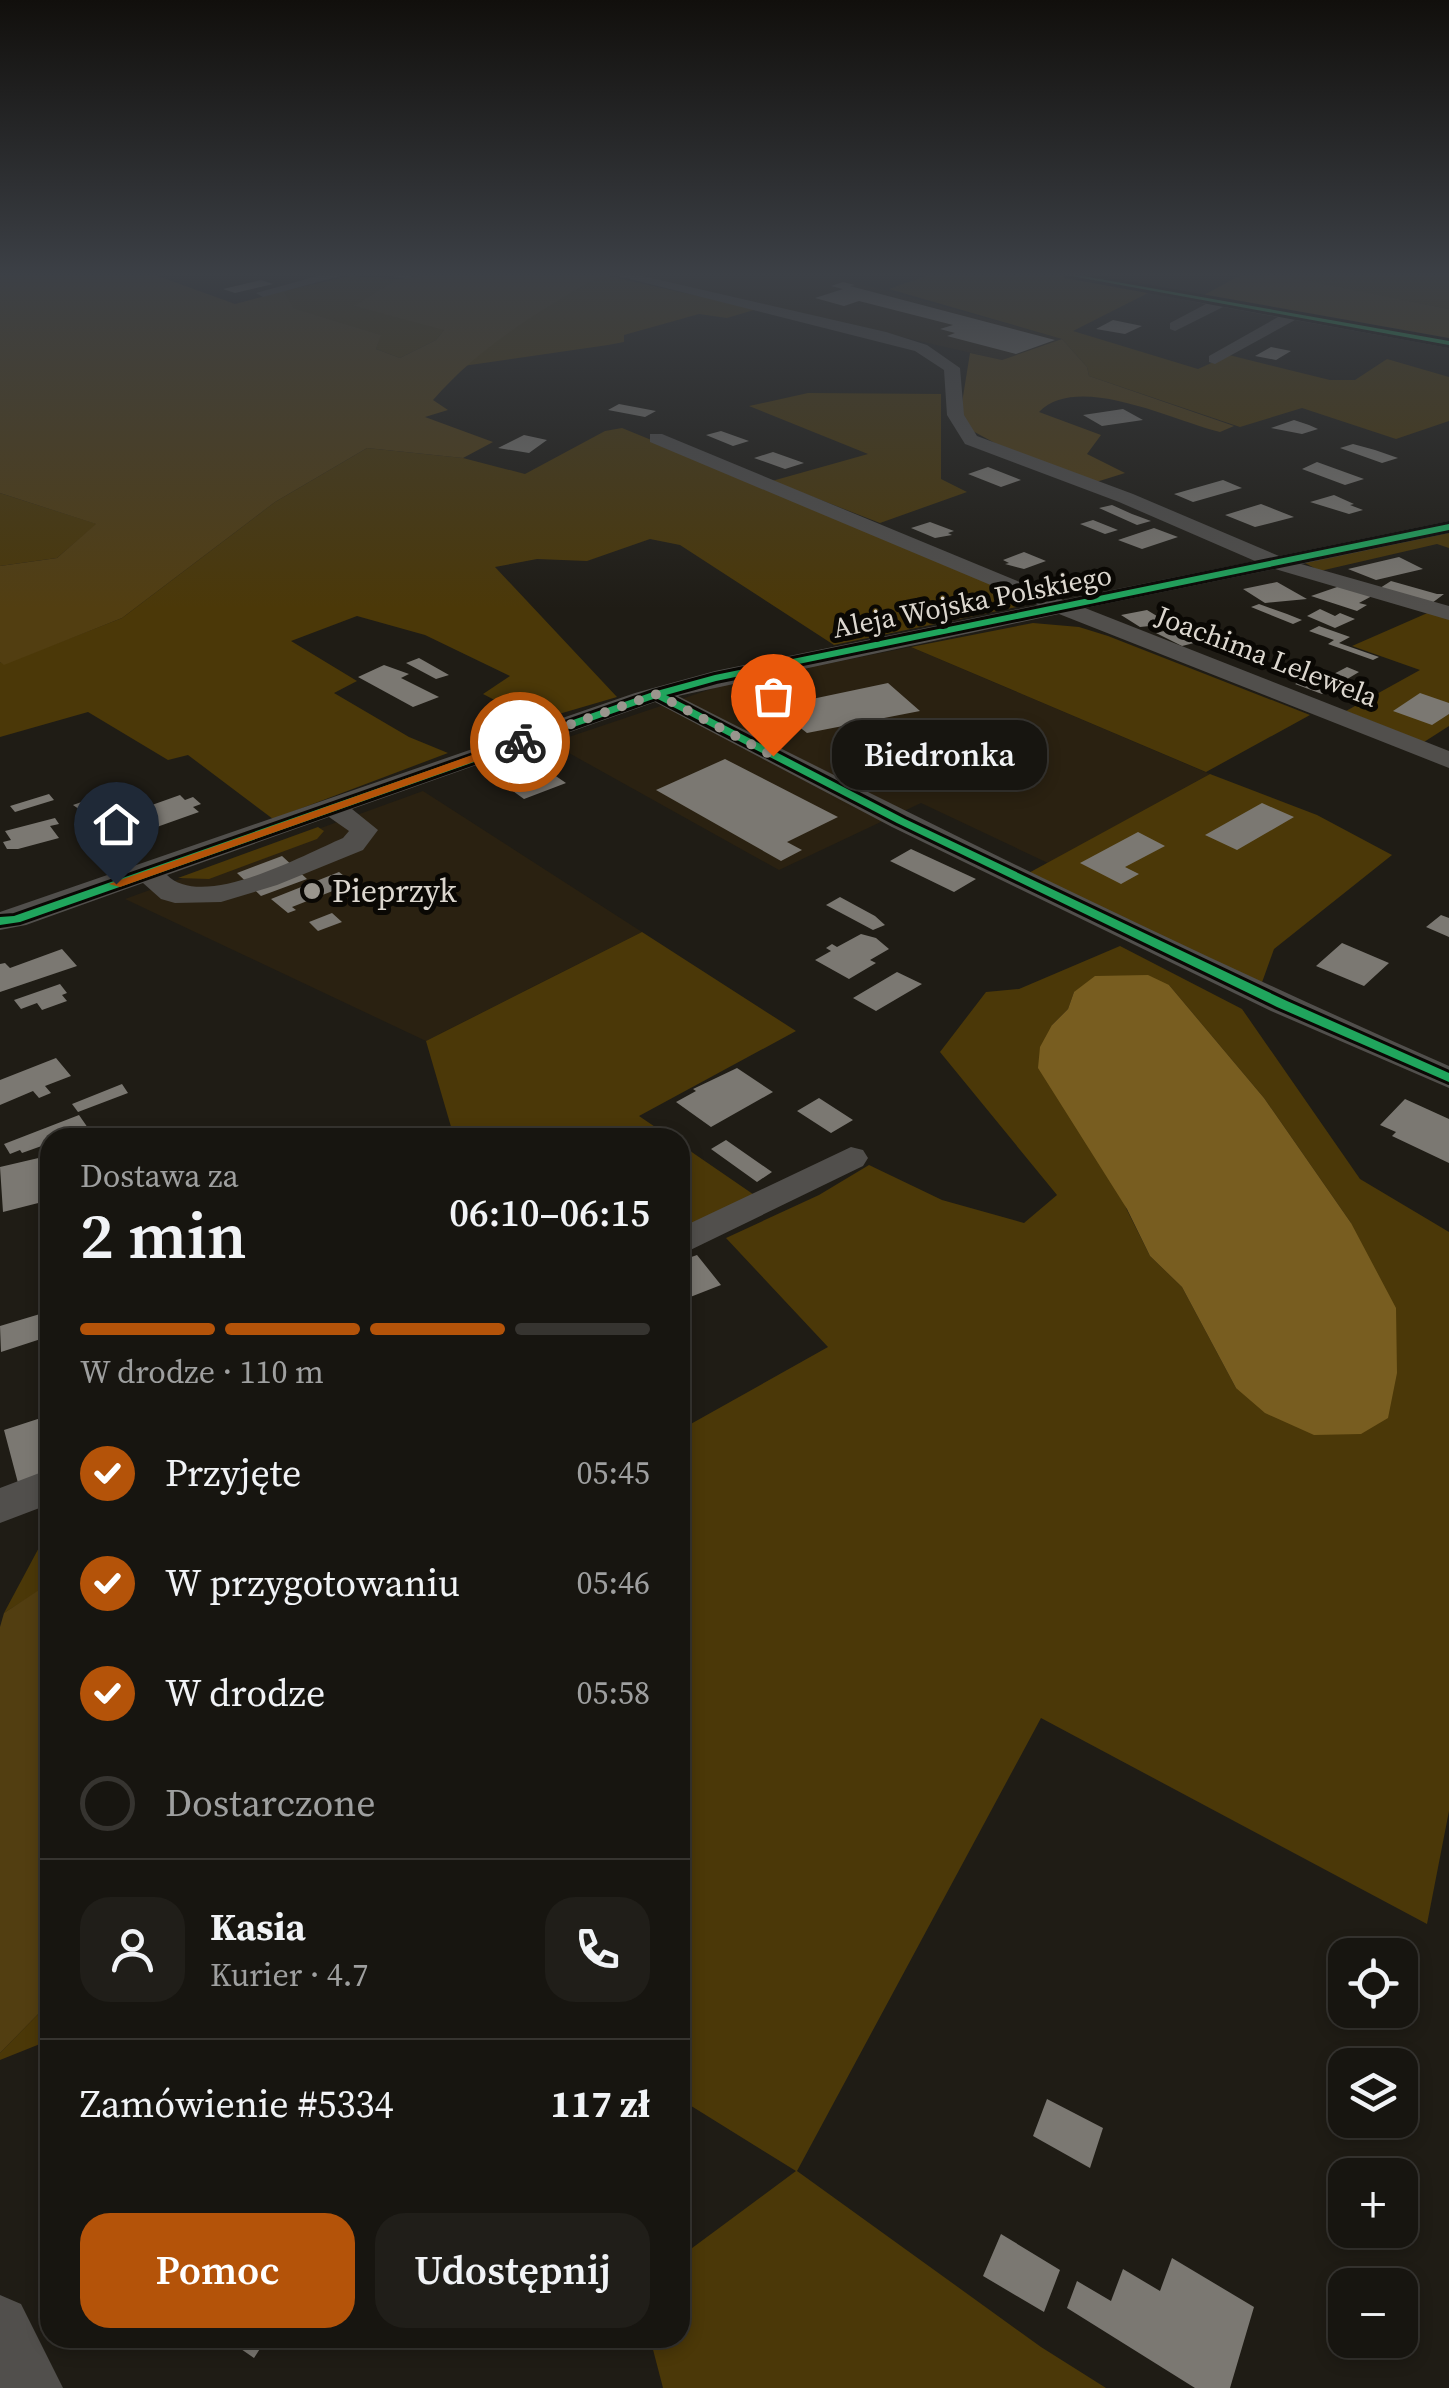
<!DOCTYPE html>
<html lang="pl">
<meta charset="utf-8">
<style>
:root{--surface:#171510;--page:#201e19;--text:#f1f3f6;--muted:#9e9f9f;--line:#363430;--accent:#b45309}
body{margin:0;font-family:"Source Serif 4",serif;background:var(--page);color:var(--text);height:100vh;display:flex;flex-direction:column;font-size:38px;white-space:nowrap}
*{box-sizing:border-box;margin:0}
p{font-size:32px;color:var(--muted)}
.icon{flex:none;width:55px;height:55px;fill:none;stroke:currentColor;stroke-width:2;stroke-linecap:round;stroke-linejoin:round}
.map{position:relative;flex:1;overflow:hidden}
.side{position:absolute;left:40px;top:1128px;width:650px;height:1220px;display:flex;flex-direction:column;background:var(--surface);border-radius:30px;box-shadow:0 5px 15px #0003,0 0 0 2px var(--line)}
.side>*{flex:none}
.buttons{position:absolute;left:1328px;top:1938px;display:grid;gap:20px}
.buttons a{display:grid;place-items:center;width:90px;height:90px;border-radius:20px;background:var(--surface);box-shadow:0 5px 15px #0003,0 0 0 2px var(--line);font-size:50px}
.pin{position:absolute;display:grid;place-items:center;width:85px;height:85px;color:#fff;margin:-102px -42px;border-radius:50% 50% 50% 0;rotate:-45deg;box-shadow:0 0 10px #0007}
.pin .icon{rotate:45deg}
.courier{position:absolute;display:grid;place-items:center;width:100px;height:100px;margin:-50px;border:8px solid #b45309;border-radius:50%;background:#fff;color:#222;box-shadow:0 2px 12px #0007}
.bubble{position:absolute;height:70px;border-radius:30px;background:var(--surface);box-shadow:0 5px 15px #0003,0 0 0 2px var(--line);font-size:32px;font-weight:600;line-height:70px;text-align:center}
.summary em{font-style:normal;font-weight:600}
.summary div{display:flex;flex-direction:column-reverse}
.summary{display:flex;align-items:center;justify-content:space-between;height:170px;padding:0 40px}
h1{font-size:65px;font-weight:600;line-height:75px}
.bar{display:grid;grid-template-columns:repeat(4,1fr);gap:15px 10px;align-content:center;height:120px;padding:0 40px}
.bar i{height:12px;border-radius:8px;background:var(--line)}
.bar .on{background:var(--accent)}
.bar p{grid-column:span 4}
.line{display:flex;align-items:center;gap:25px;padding:0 40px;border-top:2px solid var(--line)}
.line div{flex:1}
.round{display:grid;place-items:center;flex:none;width:105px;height:105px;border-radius:30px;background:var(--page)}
ol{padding:0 40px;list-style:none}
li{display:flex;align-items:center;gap:30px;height:110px}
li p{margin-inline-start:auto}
li .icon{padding:10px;border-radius:50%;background:var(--accent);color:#fff;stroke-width:4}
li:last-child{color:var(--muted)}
li i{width:55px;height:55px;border:5px solid var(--line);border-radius:50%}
.action{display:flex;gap:20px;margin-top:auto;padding:20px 40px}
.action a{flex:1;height:115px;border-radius:30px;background:var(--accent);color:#fff;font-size:40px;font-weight:600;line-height:115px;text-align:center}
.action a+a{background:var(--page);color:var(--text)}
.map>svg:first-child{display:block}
.built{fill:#2a2111}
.green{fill:#4b3808;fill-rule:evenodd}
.forest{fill:#523e11}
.water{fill:#785d20}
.building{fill:#7b7872}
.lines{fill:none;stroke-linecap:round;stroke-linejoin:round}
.minor{fill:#514f4c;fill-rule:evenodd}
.cycleway-casing{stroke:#0a0804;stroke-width:6}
.cycleway{fill:#20a55d;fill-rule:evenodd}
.route{fill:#b45309}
.done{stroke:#9a968e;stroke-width:10;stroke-dasharray:0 18}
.poi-dot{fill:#9a968e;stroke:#0a0804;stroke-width:4}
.labels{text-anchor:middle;stroke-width:10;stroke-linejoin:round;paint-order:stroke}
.far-street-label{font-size:28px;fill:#dcd7cf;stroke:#0a0804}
.poi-label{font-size:32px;fill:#dcd7cf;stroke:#0a0804;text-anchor:start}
</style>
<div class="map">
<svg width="1449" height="2388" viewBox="0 0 1449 2388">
<rect width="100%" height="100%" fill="#1f1c15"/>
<path class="built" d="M631 275H830L1062 339 1002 360Z
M911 647 1210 774 1048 863 921 803 779 870 551 743 726 684Z
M423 791 642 932 426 1041 125 899Z"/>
<path class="green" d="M603 275 757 309 727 318 699 314 624 335V342L608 345 463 366 529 316Z
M929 275H1057L1152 291 1073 331 1198 369 1229 355 1330 380H1355L1387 359 1449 377V421L1396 439 1302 408 1240 427 1089 376 1087 367 1062 339 889 289Z
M1277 275H1449V309L1281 277Z
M350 276 397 279 355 306 445 329 436 340 400 358 376 349 380 335 292 308 284 291Z
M808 393 941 394V479L967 492 880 523 772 481 868 454 749 406Z
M622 428 1045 601 834 645 680 545 650 539 587 561 537 559 495 567 617 697 535 721 483 694 510 676 425 635 357 616 291 641 357 681 334 693 409 737 448 753 273 819 188 755 168 760 88 712 0 737V662L4 664 122 618 275 502 367 448 463 458 525 474 605 431Z
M0 493 97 524 57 558 0 566Z
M1449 532V548L1437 544 1320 571 1305 563Z
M1432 611 1449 616V726L1424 742 1346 711 1420 670 1352 646Z
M1033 623 1079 627 1108 636 1310 715 1206 772 911 647Z
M1210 774 1317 815 1392 855 1274 949 1260 988 1025 875Z
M318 827 324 831 317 839 209 879 178 878Z
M642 932 796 1031 639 1116 670 1137H454L426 1041Z
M1120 946 1242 1009 1360 1179 1449 1232V1811L1427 1924 1041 1718 797 2171 1041 2347 1106 2388H663L650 2338H680V2257L796 2171 680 2099V1430L828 1347 726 1238 819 1195 869 1165 942 1200 1024 1223 1057 1195 940 1052 986 992 1019 989ZM1169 985 1264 1098 1351 1223 1236 1388 1182 1287 1150 1256 1127 1210 1052 1025 1068 1009 1074 992Z
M680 1144 763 1201 680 1237Z
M50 1527V1601L42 1589 4 1613Z
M50 2002V2040L0 2060V2053Z"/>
<path class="forest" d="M0 275H155L235 304 284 291 293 308 381 335 376 349 400 358 436 340 444 330 354 306 397 279 429 275H603C540 310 481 345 433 400L448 410 425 417 493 442 463 458 367 448 275 502 122 618 4 665 0 662V566L57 558 96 524 0 493Z
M1241 275H1277L1449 309V341L1202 296Z
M1062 339 1087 367 1089 376 1234 426 1220 432C1173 421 1078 372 1039 412L1101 435 1087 454 1125 473 1093 483 1004 448 969 429 961 409 970 353 1002 360Z
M42 1588 50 1601V2002L0 2053V1627L4 1613Z"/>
<path class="water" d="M1148 975 1169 985 1264 1098 1351 1223 1396 1308 1397 1373 1388 1418 1361 1434 1314 1435 1265 1413 1236 1388 1182 1287 1150 1256 1127 1209 1038 1068 1040 1047 1052 1025 1068 1009 1074 992 1095 976Z"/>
<path class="building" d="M261 280 273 284 235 293 223 289Z
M843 282 855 285 850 286 1055 340 1016 354 947 336 955 333 940 329 953 325 859 301 844 306 815 298 843 289 831 286Z
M1113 320 1142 326 1125 334 1096 329Z
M1271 347 1291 351 1276 360 1255 356Z
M619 404 656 411 645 417 608 410Z
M1123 409 1143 420 1102 426 1083 415Z
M1294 420 1309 425 1318 429 1302 434 1271 428Z
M721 431 749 441 733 446 706 435Z
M524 435 547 440 529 453 498 448Z
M1353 444 1375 450 1398 458 1382 463 1340 448Z
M773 452 804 463 785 469 754 458Z
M1317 462 1364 479 1345 485 1302 469Z
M988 467 1021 480 1001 487 968 474Z
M1223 480 1242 488 1193 502 1174 494Z
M1334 495 1354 504 1350 505 1363 510 1349 514 1310 502Z
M1261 504 1294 517 1255 527 1225 515Z
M1112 505 1132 514 1151 521 1137 525 1099 508Z
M1093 520 1118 530 1105 534 1080 524Z
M930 522 954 531 948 533 952 535 935 538 911 528Z
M1154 528 1178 537 1142 549 1118 540Z
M1024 552 1046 561 1024 569 1005 564 1009 563 1003 560Z
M1399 557 1423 569 1376 580 1348 569Z
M1391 581 1437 594H1444L1432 603 1380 588Z
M1277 582 1307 599 1265 603 1243 589Z
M1340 586 1372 596 1359 603 1367 605 1357 611 1311 596Z
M1259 604 1287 614 1302 620 1293 624 1251 607Z
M1320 609 1335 616 1340 613 1355 619 1335 628 1307 616Z
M1147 610 1170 624 1140 627 1121 615Z
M1187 625 1210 639 1182 646 1156 633Z
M1319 626 1350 637 1339 643 1379 657 1373 660 1328 644 1334 640 1309 631Z
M419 658 449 675 436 679 406 663Z
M384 665 409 674 401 678 439 697 413 707 358 677Z
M1347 667 1359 672 1322 694 1295 684 1312 675 1324 679Z
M888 683 920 711 807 733 774 707Z
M1420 693 1449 703V714L1432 725 1393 711Z
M725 759 838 817 787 842 802 850 781 861 656 790Z
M547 770 566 783 524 799 506 786Z
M49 794 54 800 15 812 10 806Z
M180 795 185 800 193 797 201 804 193 807 199 812 154 828 147 822 140 824 135 820 142 817 135 811Z
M96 797 108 805 86 814 73 805Z
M1262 803 1294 817 1237 850 1205 835Z
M55 818 59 824 50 826 59 838 18 849H7L3 842 11 840 5 831Z
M1138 832 1165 846 1125 867 1139 874 1121 884 1080 863Z
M911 849 976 879 954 892 890 861Z
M282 856 307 879 261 896 237 873Z
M339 872 353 883 292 907 296 910 288 913 271 899Z
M840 897 875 916 885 925 873 930 826 905Z
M332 913 342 922 318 931 309 922Z
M1441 915 1449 918V937L1426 927Z
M861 934 876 938 889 949 870 960 876 963 849 979 815 960 831 951 826 948 832 944 837 947Z
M1342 943 1389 963 1364 986 1316 966Z
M62 949 77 966 0 992V964L5 963 10 968Z
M897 972 922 984 876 1011 853 998Z
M60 984 67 993 62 995 67 1001 42 1010 37 1003 21 1009 14 1000Z
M56 1058 71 1076 45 1086 51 1093 39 1098 33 1091 0 1105V1080Z
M737 1068 773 1092 711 1127 676 1102 696 1091 693 1089Z
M122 1084 128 1093 78 1112 72 1104Z
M819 1098 853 1120 831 1133 797 1111Z
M1405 1099 1449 1119V1163L1392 1136 1396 1132 1380 1125Z
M79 1115 88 1128 64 1138H50V1143L22 1153 20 1150 10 1154 4 1144Z
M726 1140 772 1172 757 1182 711 1149Z
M47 1156 50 1200 3 1212 0 1167Z
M697 1255 721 1285 680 1301V1261Z
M50 1311V1336L1 1352 0 1326Z
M50 1415V1472L18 1483 4 1430Z
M1047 2099 1103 2128 1090 2168 1033 2136Z
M1001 2234 1060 2270 1044 2312 983 2276Z
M1172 2258 1254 2307 1230 2388H1195L1067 2308 1077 2281 1111 2301 1123 2269 1160 2291Z
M225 2338H267L254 2358Z"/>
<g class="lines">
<path class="minor" d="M321 275H344L263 297 256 293Z
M387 275H414L407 279Z
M614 275H638L886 332 927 345 960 368 964 415 977 436 1133 494 1279 556 1449 521V533L1301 564 1449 606V620L1275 569 1085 608 1449 751V768L1059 614 678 696C932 826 1188 951 1449 1066V1088L1271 1011 892 827 655 702 352 809 378 830 363 850 277 885 221 902 175 903 161 899 143 883 26 925 0 930V912L635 693 715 671 1038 605 650 442V434H662L1063 600 1255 561 1119 502 965 444 947 415 944 370 915 351ZM329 817 349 831 343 838C303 855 203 911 167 875Z
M1062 275H1091L1449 338V348L1295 320 1215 364 1209 362V356L1278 317 1223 307 1175 331 1170 329V323L1206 304Z
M851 1147 863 1150 868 1158 863 1166 680 1255V1228Z
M50 1469V1504L0 1523V1488Z
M0 2295 21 2304 63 2388H0Z"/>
<g class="cycleway-casing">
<path id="cycleway" d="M1066 275H1077L1449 341V345Z
M1449 524V530L716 681 666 695 905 819 1287 1001 1449 1073V1082L1277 1007 897 823 656 698 20 922 0 925V917L14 916 653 692 715 675Z"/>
</g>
<use href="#cycleway" class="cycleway"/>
</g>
<linearGradient id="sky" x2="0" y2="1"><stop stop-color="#110f0c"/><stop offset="0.45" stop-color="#3c4046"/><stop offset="1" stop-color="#3c4046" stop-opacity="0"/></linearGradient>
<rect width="1449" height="609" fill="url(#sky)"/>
<path class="route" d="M520 738 524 744 120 887 109 884Z"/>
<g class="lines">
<path class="done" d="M520 742 657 694 773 756"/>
</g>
<circle class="poi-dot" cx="312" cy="891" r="10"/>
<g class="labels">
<g class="far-street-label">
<text transform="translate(972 601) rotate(-11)" y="10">Aleja Wojska Polskiego</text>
<text transform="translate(1267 656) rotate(21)" y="10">Joachima Lelewela</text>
</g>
<g class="poi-label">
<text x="332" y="902">Pieprzyk</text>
</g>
</g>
</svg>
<div class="buttons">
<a><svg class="icon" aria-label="locate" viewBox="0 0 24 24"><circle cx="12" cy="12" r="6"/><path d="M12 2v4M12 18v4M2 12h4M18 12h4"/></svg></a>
<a><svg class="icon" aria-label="layers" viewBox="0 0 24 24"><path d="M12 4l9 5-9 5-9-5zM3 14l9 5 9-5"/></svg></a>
<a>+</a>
<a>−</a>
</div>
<div class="pin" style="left:773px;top:756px;background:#ea580c"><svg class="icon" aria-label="bag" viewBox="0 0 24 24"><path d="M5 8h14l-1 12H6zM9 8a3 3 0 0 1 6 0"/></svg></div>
<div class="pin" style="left:116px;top:884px;background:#1f2937"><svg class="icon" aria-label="home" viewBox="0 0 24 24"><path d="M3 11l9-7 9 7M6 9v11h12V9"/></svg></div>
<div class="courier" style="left:520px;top:742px"><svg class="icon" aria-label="bike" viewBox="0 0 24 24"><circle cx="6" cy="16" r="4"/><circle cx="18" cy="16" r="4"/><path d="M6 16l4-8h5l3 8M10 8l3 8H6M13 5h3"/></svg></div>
<div class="bubble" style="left:832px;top:720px;width:215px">Biedronka</div>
<section class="side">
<div class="summary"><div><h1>2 min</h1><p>Dostawa za</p></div><em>06:10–06:15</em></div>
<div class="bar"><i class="on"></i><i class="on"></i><i class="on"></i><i></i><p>W drodze · 110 m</p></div>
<ol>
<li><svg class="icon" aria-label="check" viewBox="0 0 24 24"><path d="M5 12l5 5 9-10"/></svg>Przyjęte<p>05:45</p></li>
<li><svg class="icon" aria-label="check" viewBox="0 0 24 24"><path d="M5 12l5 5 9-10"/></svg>W przygotowaniu<p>05:46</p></li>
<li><svg class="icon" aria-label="check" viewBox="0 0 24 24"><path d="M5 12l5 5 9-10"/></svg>W drodze<p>05:58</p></li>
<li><i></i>Dostarczone</li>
</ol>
<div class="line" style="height:180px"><a class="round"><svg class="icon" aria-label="person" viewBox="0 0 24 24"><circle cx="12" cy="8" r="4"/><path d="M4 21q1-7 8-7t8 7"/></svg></a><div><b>Kasia</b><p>Kurier · 4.7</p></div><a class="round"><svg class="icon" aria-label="phone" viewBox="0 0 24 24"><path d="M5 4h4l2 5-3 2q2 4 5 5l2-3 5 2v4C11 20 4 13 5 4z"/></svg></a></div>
<div class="line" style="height:130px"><div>Zamówienie #5334</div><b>117 zł</b></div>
<div class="action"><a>Pomoc</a><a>Udostępnij</a></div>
</section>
</div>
